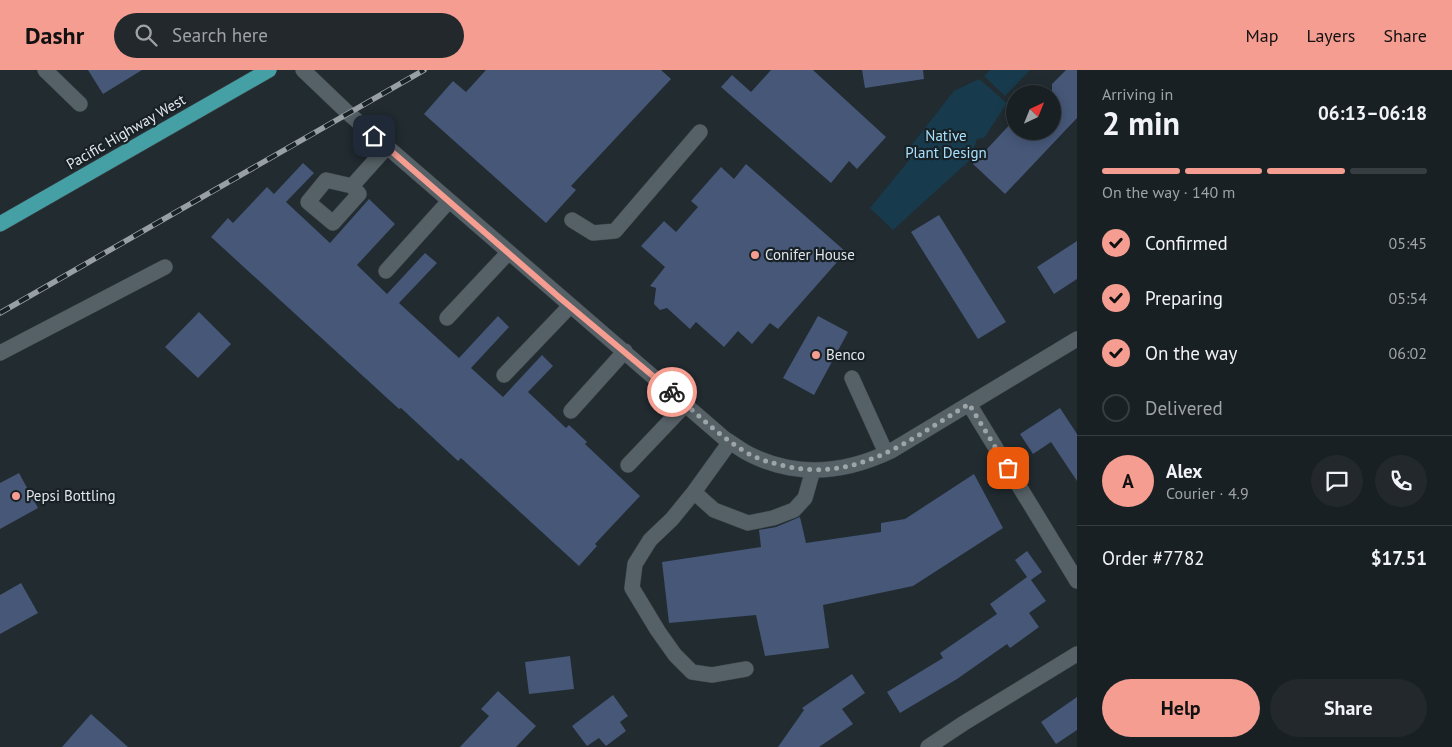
<!DOCTYPE html>
<meta charset="utf-8">
<style>
:root{--surface:#192024;--page:#22282c;--text:#f1f3f6;--muted:#9fa3a6;--line:#373e41;--accent:#f59d90}
body{margin:0;font-family:"PT Sans",sans-serif;background:var(--page);color:var(--text);height:100vh;display:flex;flex-direction:column;font-size:19px;white-space:nowrap}
*{box-sizing:border-box;margin:0}
p{font-size:16px;color:var(--muted)}
.icon{flex:none;width:28px;height:28px;fill:none;stroke:currentColor;stroke-width:2;stroke-linecap:round;stroke-linejoin:round}
.map{position:relative;flex:1;overflow:hidden}
.details{display:flex;flex-direction:column;background:var(--surface);width:375px}
.details>*{flex:none}
.needle{width:32px;rotate:43deg}
.buttons{position:absolute;left:1006px;top:15px;display:grid;gap:10px}
.buttons a{display:grid;place-items:center;width:55px;height:55px;border-radius:50%;background:var(--surface);box-shadow:0 2px 12px #0003,0 0 0 1px var(--line);font-size:25px}
.pin{position:absolute;display:grid;place-items:center;width:42px;height:42px;color:#fff;margin:-21px;border-radius:10px;box-shadow:0 2px 8px #0006}
.courier{position:absolute;display:grid;place-items:center;width:50px;height:50px;margin:-25px;border:4px solid #f59d90;border-radius:50%;background:#fff;color:#222;box-shadow:0 1px 6px #0007}
.overview em{font-style:normal;font-weight:700}
.overview div{display:flex;flex-direction:column-reverse}
.overview{display:flex;align-items:center;justify-content:space-between;height:85px;padding:0 25px}
h1{font-size:32px;font-weight:700;line-height:38px}
.bar{display:grid;grid-template-columns:repeat(4,1fr);gap:8px 5px;align-content:center;height:60px;padding:0 25px}
.bar i{height:6px;border-radius:4px;background:var(--line)}
.bar .current{background:var(--accent)}
.bar p{grid-column:span 4}
.line{display:flex;align-items:center;gap:12px;padding:0 25px;border-top:1px solid var(--line)}
.line div{flex:1}
.round{display:grid;place-items:center;flex:none;width:52px;height:52px;border-radius:26px;background:var(--page)}
ol{padding:0 25px;list-style:none}
li{display:flex;align-items:center;gap:15px;height:55px}
li p{margin-inline-start:auto}
li .icon{padding:5px;border-radius:50%;background:var(--accent);color:#111;stroke-width:4}
li:last-child{color:var(--muted)}
li i{width:28px;height:28px;border:2px solid var(--line);border-radius:50%}
.primary-button{display:flex;gap:10px;margin-top:auto;padding:10px 25px}
.primary-button a{flex:1;height:58px;border-radius:30px;background:var(--accent);color:#111;font-size:20px;font-weight:700;line-height:58px;text-align:center}
.primary-button a+a{background:var(--page);color:var(--text)}
header{display:flex;align-items:center;gap:30px;box-sizing:border-box;height:70px;padding:0 25px;background:var(--accent);color:#111}
header strong{font-size:24px}
nav{display:flex;gap:28px;margin-inline-start:auto;font-size:18px}
.search{width:350px;height:45px;background:var(--page);display:flex;align-items:center;gap:12px;box-sizing:border-box;padding:0 18px;border-radius:28px;color:var(--muted);font-size:19px}
main{display:flex;flex:1;min-height:0}
.map>svg:first-child{display:block}
.green{fill:#173b4d}
.building{fill:#465778}
.lines{fill:none;stroke-linecap:round;stroke-linejoin:round}
.minor-casing{stroke:#3d464a;stroke-width:16}
.highway-casing{stroke:#3d464a;stroke-width:16}
.minor{stroke:#566167;stroke-width:15}
.highway{stroke:#45a0a5;stroke-width:15}
.rail-casing{stroke:#98a0a4;stroke-width:5.5}
.rail{stroke:#182126;stroke-width:4;stroke-dasharray:11;stroke-linecap:butt}
.done{stroke:#9da5a9;stroke-width:5;stroke-dasharray:0 9}
.route{stroke:#f59d90;stroke-width:6}
.poi-dot{fill:#f59d90;stroke:#182126;stroke-width:2}
.labels{text-anchor:middle;stroke-width:4.5;stroke-linejoin:round;paint-order:stroke}
.street-label{font-size:15px;fill:#e0e6ea;stroke:#182126}
.park-label{font-size:15px;fill:#a8e0fe;stroke:#182126}
.poi-label{font-size:15px;fill:#e0e6ea;stroke:#182126;text-anchor:start}
</style>
<header>
<strong>Dashr</strong>
<div class="search"><svg class="icon" aria-label="search" viewBox="0 0 24 24"><circle cx="10" cy="10" r="6"/><path d="M15 15l6 6"/></svg>Search here</div>
<nav><a>Map</a><a>Layers</a><a>Share</a></nav>
</header>
<main>
<div class="map">
<svg width="1077" height="677" viewBox="0 0 1077 677">
<rect width="100%" height="100%" fill="#212b30"/>
<path class="green" d="M990 0H1030L1005 26 984 6Z
M979 9 1007 33 984 68 977 69 970 90 893 160 870 138 910 89V77L954 21Z"/>
<path class="building" d="M88 0H142L103 24Z
M486 0H661L671 9 571 116 576 120 546 153 424 44 453 11 466 22Z
M771 0H813L886 67 857 99 849 91 831 113 721 17 732 5 751 22Z
M862 0H923L924 9 865 18Z
M1066 0H1077V48L1005 124 973 94 1015 49V61H1052V14Z
M303 93 314 103 286 132 330 173 369 129 395 154 357 195 387 224 425 183 437 193 399 233 459 288 498 246 509 257 471 298 503 327 542 285 553 296 528 322 566 358 569 355 587 372 585 374 640 426 595 474 597 476 579 496 461 388 458 391 401 338 399 339 211 167 228 148 233 153 267 117 274 124Z
M746 94 846 182 778 259 770 253 752 274 738 261 724 277 696 252 690 259 667 238 660 240 654 234 656 218 650 216 665 197 641 176 664 151 676 162 698 137 691 131 721 97 734 109Z
M939 145 1006 252 978 269 911 162Z
M1077 171V209L1054 224 1037 197Z
M199 242 231 274 198 308 165 277Z
M818 246 848 262 814 325 783 308Z
M1060 338 1077 364V411L1051 372 1033 384 1020 364Z
M19 403 38 438 0 459V413Z
M974 404 1003 458 913 516 823 535 829 578 765 586 756 545 669 553 662 492 761 477 759 460 776 457 800 447 806 473 881 462V453L905 449Z
M1027 481 1042 502 1031 510 1046 531 1029 543 1039 557 1010 578 1007 574 957 609 900 643 887 622 943 588 940 583 997 544 990 534 1027 507 1015 490Z
M21 513 38 543 0 564V525Z
M570 586 574 619 529 624 525 592Z
M852 604 865 623 842 639 853 654 819 677H778L804 640 802 638Z
M498 621 536 656 516 677H460L489 646 481 639Z
M613 625 628 646 620 652 626 661 606 676 599 668 587 676 572 656Z
M1077 627V660L1056 674 1041 652Z
M91 644 128 677H62Z"/>
<g class="lines">
<g class="minor-casing">
<path id="minor" d="M45 0 80 34
M303 0 348 43 725 369C734 374 742 381 751 385 798 408 845 403 891 381L1077 269
M352 116 326 110 308 132 333 153 359 124 352 116 387 77
M572 150 593 163 615 161 700 62
M386 201 449 131
M447 248 508 183
M0 283 165 197
M504 305 570 236
M852 308 886 383
M969 334 1077 511
M571 341 625 281
M730 372 694 422 672 449 650 470 635 494 632 518 658 561 675 585 692 602 712 605 746 599
M628 395 686 334
M694 422 714 440 748 453 773 448 794 440 805 428 813 400
M928 677 964 653 1077 584"/>
</g>
<g class="highway-casing">
<path id="highway" d="M0 154 269 0"/>
</g>
<use href="#minor" class="minor"/>
<use href="#highway" class="highway"/>
<g class="rail-casing">
<path id="rail" d="M0 243 424 0"/>
</g>
<use href="#rail" class="rail"/>
</g>
<g class="lines">
<path class="done" d="M672 322C697 344 720 367 749 384 760 390 772 393 785 396 857 413 911 369 969 334L1008 398"/>
<path class="route" d="M374 66 560 228 672 322"/>
</g>
<g class="poi-dot">
<circle cx="755" cy="185" r="5"/>
<circle cx="816" cy="285" r="5"/>
<circle cx="16" cy="426" r="5"/>
</g>
<g class="labels">
<g class="street-label">
<text transform="translate(126 62) rotate(-30)" y="5">Pacific Highway West</text>
</g>
<g class="park-label">
<text x="946" y="71">Native<tspan x="946" dy="17">Plant Design</tspan></text>
</g>
<g class="poi-label">
<text x="765" y="190">Conifer House</text>
<text x="826" y="290">Benco</text>
<text x="26" y="431">Pepsi Bottling</text>
</g>
</g>
</svg>
<div class="buttons">
<a><svg class="needle" viewBox="-14 -14 28 28"><path d="M0-13l5 13h-10z" fill="#e53935"/><path d="M0 13l5-13h-10z" fill="#9fa3a6"/></svg></a>
</div>
<div class="pin" style="left:1008px;top:398px;background:#ea580c"><svg class="icon" aria-label="bag" viewBox="0 0 24 24"><path d="M5 8h14l-1 12H6zM9 8a3 3 0 0 1 6 0"/></svg></div>
<div class="pin" style="left:374px;top:66px;background:#1f2937"><svg class="icon" aria-label="home" viewBox="0 0 24 24"><path d="M3 11l9-7 9 7M6 9v11h12V9"/></svg></div>
<div class="courier" style="left:672px;top:322px"><svg class="icon" aria-label="bike" viewBox="0 0 24 24"><circle cx="6" cy="16" r="4"/><circle cx="18" cy="16" r="4"/><path d="M6 16l4-8h5l3 8M10 8l3 8H6M13 5h3"/></svg></div>
</div>
<section class="details">
<div class="overview"><div><h1>2 min</h1><p>Arriving in</p></div><em>06:13–06:18</em></div>
<div class="bar"><i class="current"></i><i class="current"></i><i class="current"></i><i></i><p>On the way · 140 m</p></div>
<ol>
<li><svg class="icon" aria-label="check" viewBox="0 0 24 24"><path d="M5 12l5 5 9-10"/></svg>Confirmed<p>05:45</p></li>
<li><svg class="icon" aria-label="check" viewBox="0 0 24 24"><path d="M5 12l5 5 9-10"/></svg>Preparing<p>05:54</p></li>
<li><svg class="icon" aria-label="check" viewBox="0 0 24 24"><path d="M5 12l5 5 9-10"/></svg>On the way<p>06:02</p></li>
<li><i></i>Delivered</li>
</ol>
<div class="line" style="height:90px"><b class="round" style="background:var(--accent);color:#111">A</b><div><b>Alex</b><p>Courier · 4.9</p></div><a class="round"><svg class="icon" aria-label="chat" viewBox="0 0 24 24"><path d="M4 5h16v11H9l-5 4z"/></svg></a><a class="round"><svg class="icon" aria-label="phone" viewBox="0 0 24 24"><path d="M5 4h4l2 5-3 2q2 4 5 5l2-3 5 2v4C11 20 4 13 5 4z"/></svg></a></div>
<div class="line" style="height:65px"><div>Order #7782</div><b>$17.51</b></div>
<div class="primary-button"><a>Help</a><a>Share</a></div>
</section>
</main>
